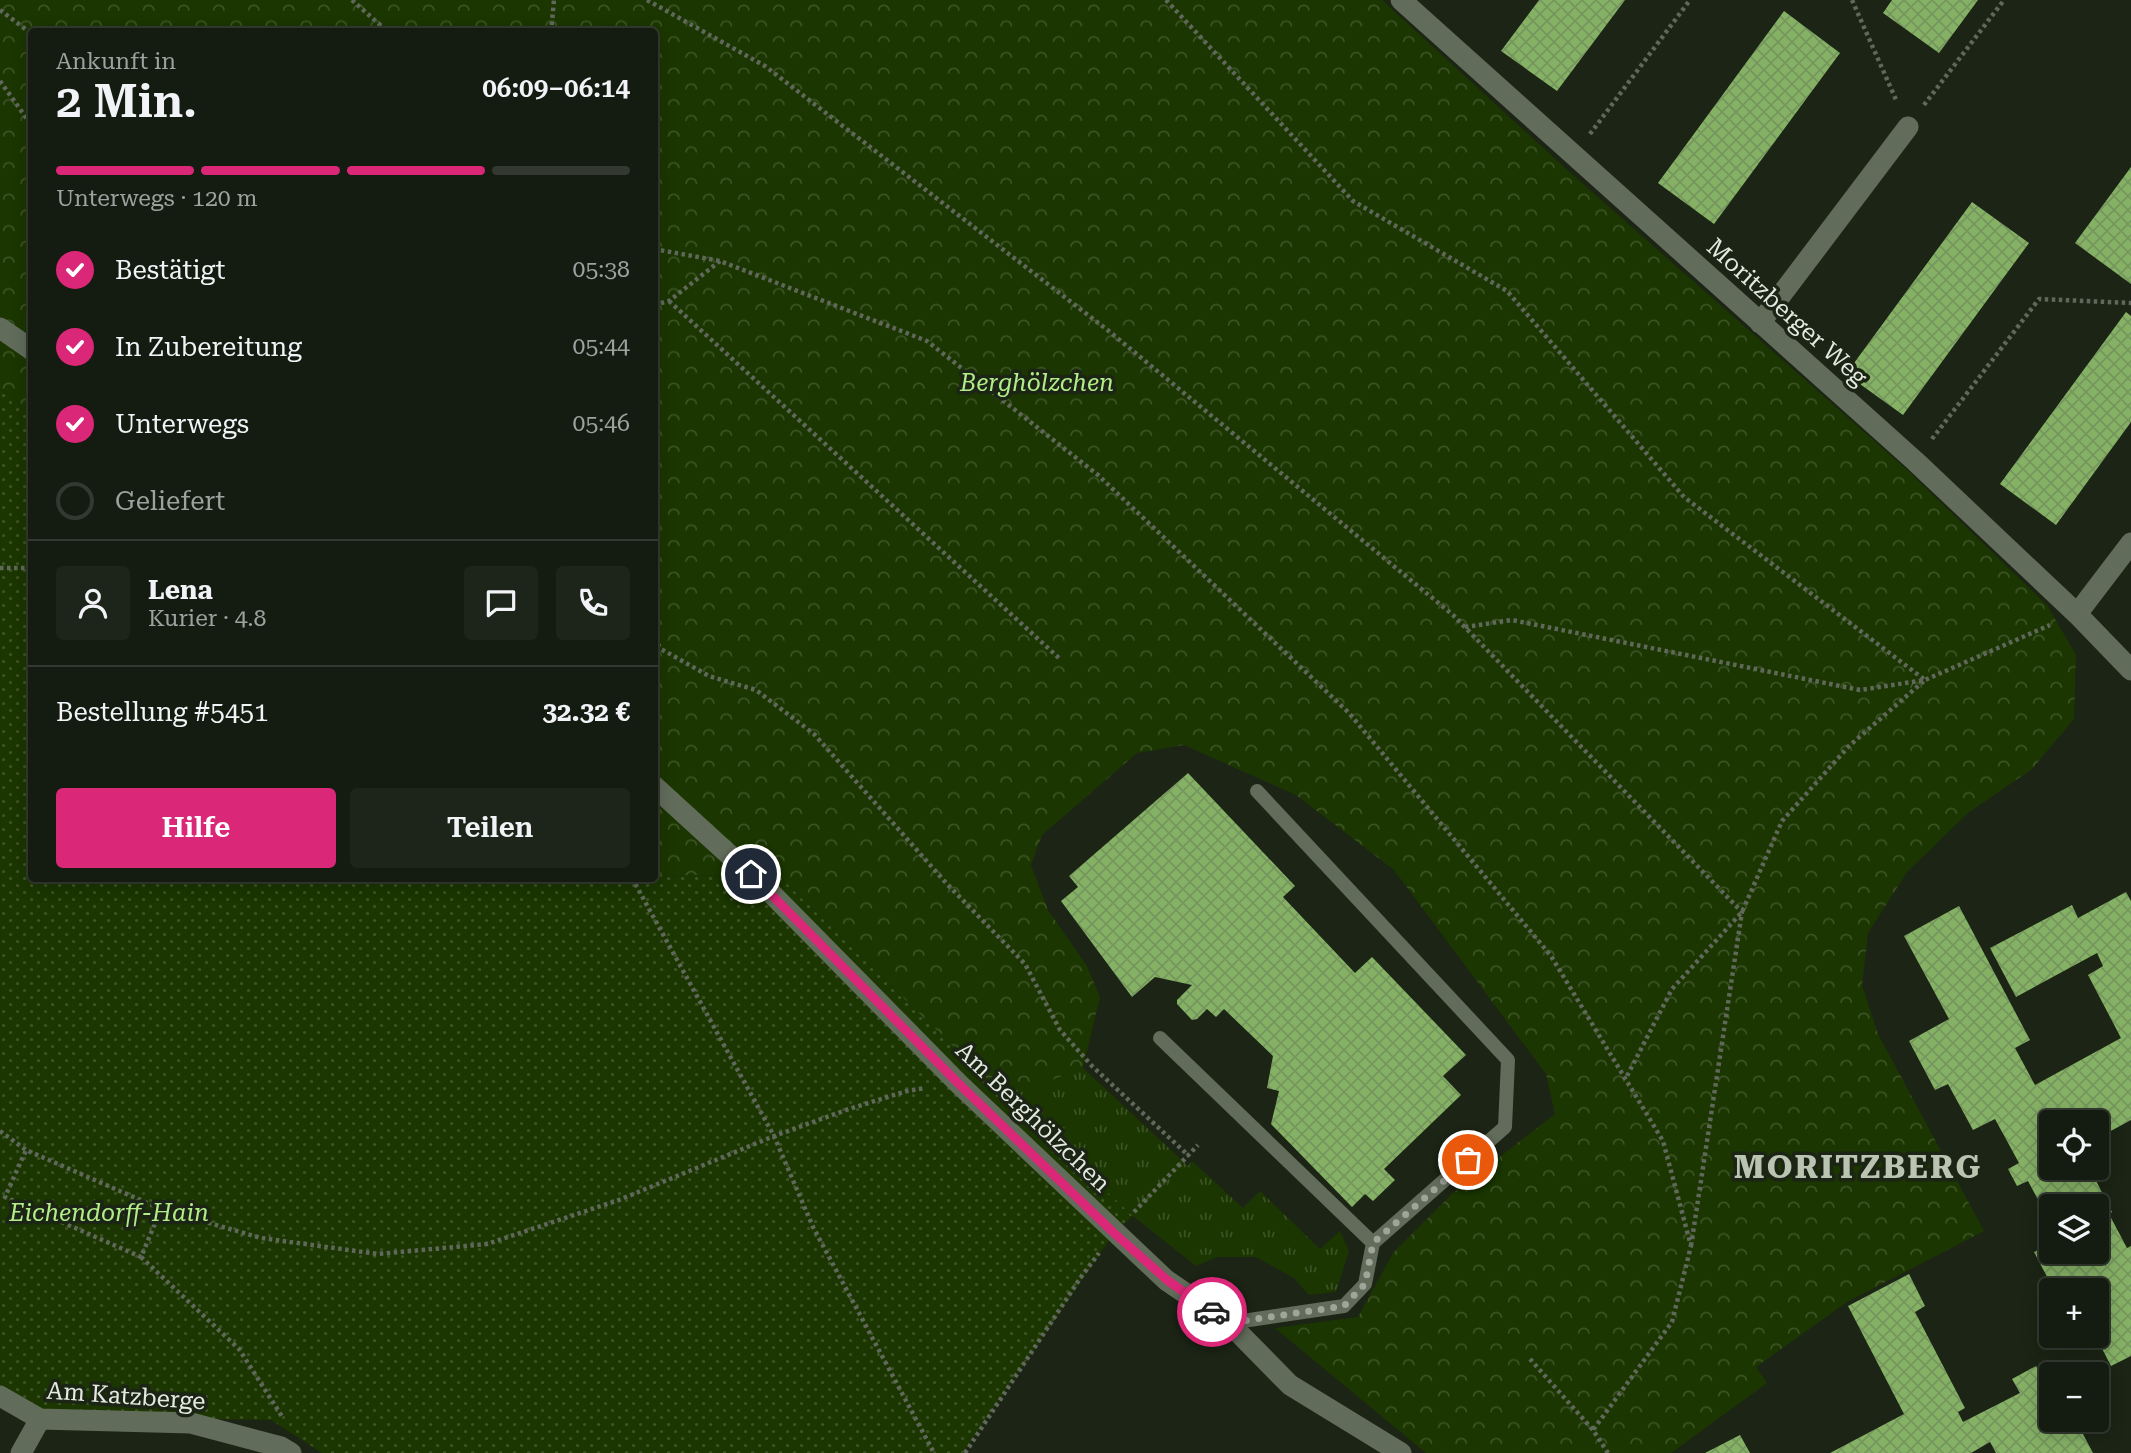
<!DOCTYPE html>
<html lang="de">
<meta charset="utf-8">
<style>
:root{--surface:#141b10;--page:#1d2419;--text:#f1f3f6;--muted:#9da19f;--line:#333930;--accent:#db2777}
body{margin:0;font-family:"Roboto Serif",serif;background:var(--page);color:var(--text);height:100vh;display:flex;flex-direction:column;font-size:26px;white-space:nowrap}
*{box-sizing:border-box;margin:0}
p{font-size:23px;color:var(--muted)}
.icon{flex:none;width:38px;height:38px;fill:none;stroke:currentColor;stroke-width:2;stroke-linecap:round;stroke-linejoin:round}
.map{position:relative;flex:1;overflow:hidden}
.details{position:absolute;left:28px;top:28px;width:630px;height:854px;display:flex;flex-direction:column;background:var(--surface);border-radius:7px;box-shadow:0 4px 18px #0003,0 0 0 2px var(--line)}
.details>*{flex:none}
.controls{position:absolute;left:2039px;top:1110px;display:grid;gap:14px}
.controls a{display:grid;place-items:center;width:70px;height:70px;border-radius:7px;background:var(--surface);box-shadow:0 4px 18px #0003,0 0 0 2px var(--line);font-size:35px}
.pin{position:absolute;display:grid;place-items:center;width:60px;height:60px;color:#fff;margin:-30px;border:4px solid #fff;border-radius:50%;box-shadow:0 2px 7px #0007}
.courier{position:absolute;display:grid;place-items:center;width:70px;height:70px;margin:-35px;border:5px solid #db2777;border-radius:50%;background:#fff;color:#222;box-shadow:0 2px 9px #0007}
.headline em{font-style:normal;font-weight:600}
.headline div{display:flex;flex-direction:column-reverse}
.headline{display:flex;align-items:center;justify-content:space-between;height:119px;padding:0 28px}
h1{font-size:46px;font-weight:600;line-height:52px}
.bar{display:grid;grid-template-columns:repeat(4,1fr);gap:10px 7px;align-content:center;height:84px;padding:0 28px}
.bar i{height:9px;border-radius:5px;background:var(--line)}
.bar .on{background:var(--accent)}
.bar p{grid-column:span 4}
.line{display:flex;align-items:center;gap:18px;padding:0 28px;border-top:2px solid var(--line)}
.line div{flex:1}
.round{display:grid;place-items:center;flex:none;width:74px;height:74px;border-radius:7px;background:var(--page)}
ol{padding:0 28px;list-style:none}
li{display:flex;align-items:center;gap:21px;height:77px}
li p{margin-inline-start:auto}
li .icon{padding:7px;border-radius:50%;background:var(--accent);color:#fff;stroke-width:4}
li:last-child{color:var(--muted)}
li i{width:38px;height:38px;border:4px solid var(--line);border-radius:50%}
.action{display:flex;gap:14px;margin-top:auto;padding:14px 28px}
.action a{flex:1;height:80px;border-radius:7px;background:var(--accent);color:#fff;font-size:28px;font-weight:600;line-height:80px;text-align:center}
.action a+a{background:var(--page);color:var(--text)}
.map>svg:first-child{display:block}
.grass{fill:url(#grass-tufts)}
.forest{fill:url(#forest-crowns)}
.park{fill:url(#park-dots)}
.building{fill:url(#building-cross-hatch)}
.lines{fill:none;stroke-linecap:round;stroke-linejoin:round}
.path{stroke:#60685b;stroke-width:4.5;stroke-dasharray:3.5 3.5;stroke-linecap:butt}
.lane{stroke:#626c5b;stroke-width:14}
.street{stroke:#626c5b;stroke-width:21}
.done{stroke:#9ea599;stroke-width:7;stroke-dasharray:0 12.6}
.route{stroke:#db2777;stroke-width:9}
.labels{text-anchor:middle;stroke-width:7;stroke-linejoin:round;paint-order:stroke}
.street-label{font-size:24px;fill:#e4eae0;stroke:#1b2415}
.park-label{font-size:24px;font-style:italic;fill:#b2ed88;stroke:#1b2415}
.district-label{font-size:32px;font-weight:bold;letter-spacing:2px;fill:#b9c4b1;stroke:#1b2415}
</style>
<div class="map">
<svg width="2131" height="1453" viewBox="0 0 2131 1453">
<defs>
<pattern id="grass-tufts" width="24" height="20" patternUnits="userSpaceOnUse" patternTransform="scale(1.75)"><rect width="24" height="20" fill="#1b3600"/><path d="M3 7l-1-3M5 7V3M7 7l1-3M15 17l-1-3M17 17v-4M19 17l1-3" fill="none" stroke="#3c5325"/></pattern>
<pattern id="forest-crowns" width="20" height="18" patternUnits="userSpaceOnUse" patternTransform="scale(1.75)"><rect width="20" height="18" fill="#1b3600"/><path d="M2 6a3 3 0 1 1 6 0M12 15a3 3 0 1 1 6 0" fill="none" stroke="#3c5325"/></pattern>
<pattern id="park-dots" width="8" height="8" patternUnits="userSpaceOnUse" patternTransform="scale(1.75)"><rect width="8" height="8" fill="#1b3600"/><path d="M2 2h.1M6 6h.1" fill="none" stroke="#3c5325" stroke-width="1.8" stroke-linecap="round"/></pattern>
<pattern id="building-cross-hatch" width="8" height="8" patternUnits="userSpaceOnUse" patternTransform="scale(1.75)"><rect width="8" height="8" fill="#85b165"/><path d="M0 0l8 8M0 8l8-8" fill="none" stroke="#75965c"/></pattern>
</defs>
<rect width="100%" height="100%" fill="#1b2415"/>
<path class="grass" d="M1083 1068 1188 1166 1192 1161 1243 1208 1260 1191 1320 1249 1340 1231 1349 1251 1336 1292 1309 1295 1294 1278 1256 1257H1217L1196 1266 1133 1216 991 1084 1039 1085Z"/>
<path class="forest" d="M0 0H1382L1565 168 1906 469 2047 605 2076 655 2074 719 2032 769 1968 813 1907 872 1868 933 1862 985 1878 1034 1984 1231 1847 1302 1756 1367 1767 1383 1671 1453H1426L1275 1328 1358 1317 1393 1253 1453 1193 1555 1114 1546 1074 1394 870 1296 795 1184 745 1137 753 1042 835 1031 865 1048 910 1087 966 1100 997 1083 1068 1039 1085 991 1084 780 877 692 875 593 884 573 879 654 878V32H32L31 411 0 389Z"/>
<path class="park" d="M0 389 31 411 32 878H573L594 884 692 875 780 877 991 1084 1133 1216 1114 1233 963 1453H322L271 1420 40 1416 0 1393Z"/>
<path class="building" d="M1539 0H1625L1557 91 1501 51Z
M1892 0H1978L1939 53 1883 13Z
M1784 11 1840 53 1714 224 1658 183Z
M2131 167V284L2075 243Z
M1972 202 2029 243 1903 415 1846 374Z
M2126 312 2131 316V422L2056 525 2000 484Z
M1188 773 1295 886 1283 897 1355 973 1372 957 1466 1055 1443 1076 1461 1095 1384 1169 1395 1180 1373 1201 1365 1194 1352 1207 1271 1124 1279 1091 1267 1088 1273 1056 1224 1009 1216 1017 1207 1009 1197 1019 1192 1020 1177 1004V1000L1192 985 1155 977 1132 997 1061 901 1078 887 1069 876Z
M2126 892 2131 901V1120L2096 1139V1122H2051V1167H2082L2083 1169 2089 1167 2112 1212 2109 1214 2127 1248 2131 1246V1356L2111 1366 2095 1335 2096 1290H2054L2034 1252 2051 1244V1251H2096V1206H2051V1224L2028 1181 2017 1186 2008 1169 2019 1163 1995 1119 1973 1130 1948 1084 1935 1090 1909 1041 1949 1019 1904 936 1959 906 2030 1040 2015 1048 2035 1085 2121 1038 2088 975 2103 966 2097 953 2016 997 1990 948 2072 905 2078 918Z
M1909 1274 1925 1306 1915 1312 1965 1408 1958 1412 1963 1422 2020 1393 2012 1379 2036 1366 2051 1394V1419H2075L2093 1453H1996L1990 1442 1971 1453H1830L1904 1414 1848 1306Z
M1740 1435 1750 1453H1705Z"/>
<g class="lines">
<path class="path" d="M352 0 388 32
M647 0 765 66 1110 332 1453 615 1742 912 1691 1246
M1166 0 1353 201 1507 291 1684 497 1925 680 1849 746 1782 821 1742 912 1672 989 1626 1078
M1852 0 1897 102
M0 10 32 34
M551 32 554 0
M0 81 32 126
M1924 105 2004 0
M1590 134 1690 0
M654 249 720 261 927 341 1098 475 1349 713 1551 956 1663 1141 1691 1246 1672 1322 1593 1430
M669 301 1060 659
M654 305 669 301 720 261
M1932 439 2039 299 2131 303
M0 568H32
M1465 627 1512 620 1860 690 1925 680 2050 625
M654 638 661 649 709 676 756 690 814 734 947 884 1025 964 1060 1030 1092 1066 1189 1156
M632 878 774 1136 813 1227 934 1453
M0 1131 26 1150 161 1209 141 1257 5 1197 26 1150
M161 1209 261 1238 378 1254 487 1244 619 1200 774 1136 849 1109 907 1091 925 1088
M1134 1212 1198 1145
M141 1257 239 1349 283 1418
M1530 1359 1593 1430 1608 1453
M965 1453 1081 1277 1099 1253"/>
<path class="lane" d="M1160 1038 1373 1243
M1229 1323 1344 1306 1365 1284 1373 1243 1505 1127 1508 1060 1257 791"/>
<path class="street" d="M1401 0 1915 461 2077 614 2131 670
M1760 323 1908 127
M0 328 32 350
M2077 614 2131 543
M654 786 770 892 959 1084 1166 1280 1229 1323 1290 1385 1401 1453
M0 1396 40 1419 191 1423 281 1447 291 1453
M21 1453 40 1419"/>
</g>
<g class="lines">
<path class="done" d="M1212 1312 1229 1323 1344 1306 1365 1284 1373 1243 1468 1160"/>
<path class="route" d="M751 874 959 1084 1114 1233 1167 1280 1212 1312"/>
</g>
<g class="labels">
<g class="street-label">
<text transform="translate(1787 312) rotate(42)" y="8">Moritzberger Weg</text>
<text transform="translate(1033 1117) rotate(44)" y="8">Am Berghölzchen</text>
<text transform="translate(126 1396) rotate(4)" y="8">Am Katzberge</text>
</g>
<g class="park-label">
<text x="1037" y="391">Berghölzchen</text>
<text x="109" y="1221">Eichendorff-Hain</text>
</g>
<g class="district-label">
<text x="1858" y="1178">MORITZBERG</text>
</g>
</g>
</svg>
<div class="controls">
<a><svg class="icon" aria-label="locate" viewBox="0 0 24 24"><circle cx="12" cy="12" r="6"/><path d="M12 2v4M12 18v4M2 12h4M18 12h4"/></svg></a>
<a><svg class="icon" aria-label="layers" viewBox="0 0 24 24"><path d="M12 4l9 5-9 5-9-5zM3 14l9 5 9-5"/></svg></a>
<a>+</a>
<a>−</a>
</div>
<div class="pin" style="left:1468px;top:1160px;background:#ea580c"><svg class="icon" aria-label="bag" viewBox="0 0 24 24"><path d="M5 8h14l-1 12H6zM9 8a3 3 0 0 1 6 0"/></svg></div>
<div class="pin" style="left:751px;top:874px;background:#1f2937"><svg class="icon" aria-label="home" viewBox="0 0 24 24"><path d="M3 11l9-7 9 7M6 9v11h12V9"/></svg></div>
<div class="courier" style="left:1212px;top:1312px"><svg class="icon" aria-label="car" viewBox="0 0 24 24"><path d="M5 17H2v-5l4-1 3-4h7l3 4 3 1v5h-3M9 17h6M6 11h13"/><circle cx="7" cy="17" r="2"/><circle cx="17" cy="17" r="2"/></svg></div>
<section class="details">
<div class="headline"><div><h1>2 Min.</h1><p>Ankunft in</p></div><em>06:09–06:14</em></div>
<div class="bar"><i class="on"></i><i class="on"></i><i class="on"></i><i></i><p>Unterwegs · 120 m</p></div>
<ol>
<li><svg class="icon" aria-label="check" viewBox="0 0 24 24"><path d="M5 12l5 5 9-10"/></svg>Bestätigt<p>05:38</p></li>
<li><svg class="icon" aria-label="check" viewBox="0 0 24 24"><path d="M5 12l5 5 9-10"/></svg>In Zubereitung<p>05:44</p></li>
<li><svg class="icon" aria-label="check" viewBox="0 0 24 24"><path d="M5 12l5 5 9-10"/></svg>Unterwegs<p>05:46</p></li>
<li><i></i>Geliefert</li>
</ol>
<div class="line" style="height:126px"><a class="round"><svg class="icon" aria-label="person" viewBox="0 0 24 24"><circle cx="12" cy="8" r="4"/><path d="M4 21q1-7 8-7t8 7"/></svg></a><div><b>Lena</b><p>Kurier · 4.8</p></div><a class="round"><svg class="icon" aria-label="chat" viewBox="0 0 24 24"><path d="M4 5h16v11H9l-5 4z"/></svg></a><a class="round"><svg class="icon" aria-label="phone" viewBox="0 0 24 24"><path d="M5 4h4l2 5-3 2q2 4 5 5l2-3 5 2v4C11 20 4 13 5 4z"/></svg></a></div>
<div class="line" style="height:91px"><div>Bestellung #5451</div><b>32.32 €</b></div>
<div class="action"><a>Hilfe</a><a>Teilen</a></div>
</section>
</div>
